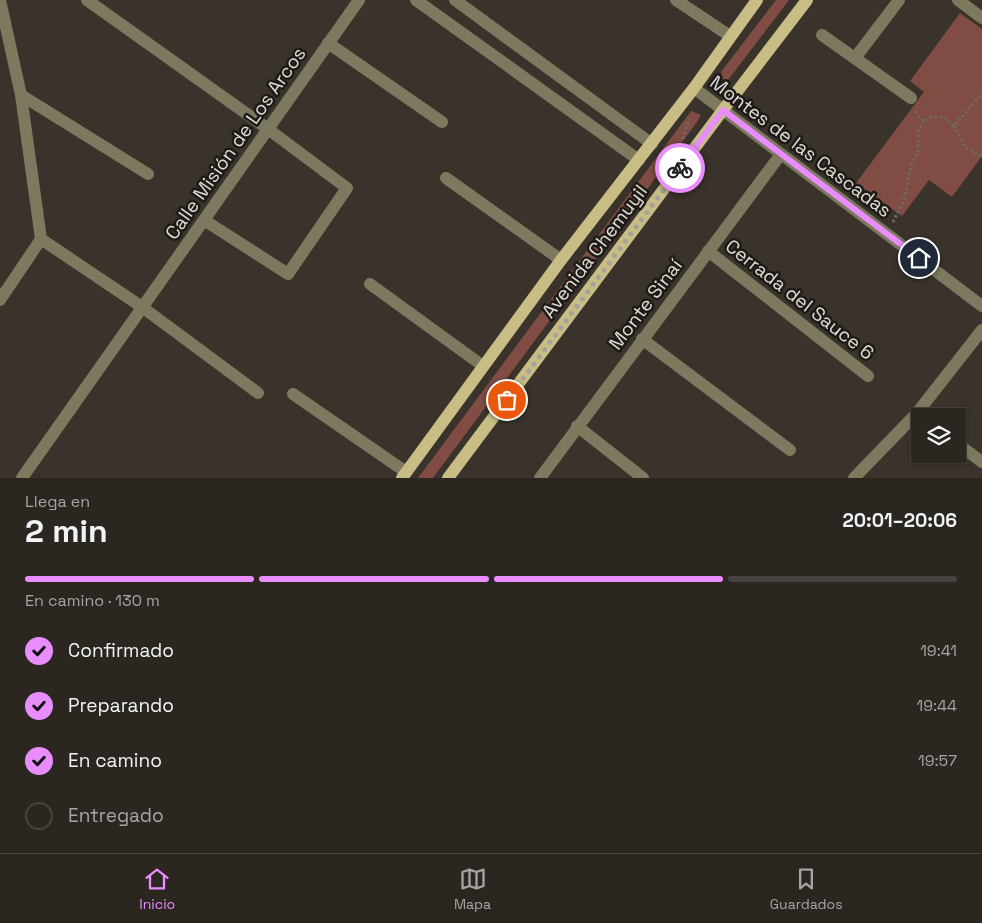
<!DOCTYPE html>
<html lang="es">
<meta charset="utf-8">
<style>
:root{--surface:#2b2620;--page:#332e29;--text:#f1f3f6;--muted:#a6a5a5;--line:#47433e;--accent:#e98dfe}
body{margin:0;font-family:"Space Grotesk",sans-serif;background:var(--page);color:var(--text);height:100vh;display:flex;flex-direction:column;font-size:19px;white-space:nowrap}
*{box-sizing:border-box;margin:0}
p{font-size:16px;color:var(--muted)}
.icon{flex:none;width:28px;height:28px;fill:none;stroke:currentColor;stroke-width:2;stroke-linecap:round;stroke-linejoin:round}
.map{position:relative;height:478px;overflow:hidden}
.panel{display:flex;flex-direction:column;background:var(--surface);flex:1}
.panel>*{flex:none}
.controls{position:absolute;left:911px;top:408px;display:grid;gap:10px}
.controls a{display:grid;place-items:center;width:55px;height:55px;border-radius:0px;background:var(--surface);box-shadow:0 1px 4px #0004,0 0 0 1px var(--line);font-size:25px}
.pin{position:absolute;display:grid;place-items:center;width:42px;height:42px;color:#fff;margin:-21px;border:2px solid #fff;border-radius:50%;box-shadow:0 1px 5px #0007}
.courier{position:absolute;display:grid;place-items:center;width:50px;height:50px;margin:-25px;border:4px solid #e98dfe;border-radius:50%;background:#fff;color:#222;box-shadow:0 1px 6px #0007}
.headline em{font-style:normal;font-weight:800}
.headline div{display:flex;flex-direction:column-reverse}
.headline{display:flex;align-items:center;justify-content:space-between;height:85px;padding:0 25px}
h1{font-size:32px;font-weight:800;line-height:38px}
.bar{display:grid;grid-template-columns:repeat(4,1fr);gap:8px 5px;align-content:center;height:60px;padding:0 25px}
.bar i{height:6px;border-radius:4px;background:var(--line)}
.bar .selected{background:var(--accent)}
.bar p{grid-column:span 4}
ol{padding:0 25px;list-style:none}
li{display:flex;align-items:center;gap:15px;height:55px}
li p{margin-inline-start:auto}
li .icon{padding:5px;border-radius:50%;background:var(--accent);color:#111;stroke-width:4}
li:last-child{color:var(--muted)}
li i{width:28px;height:28px;border:2px solid var(--line);border-radius:50%}
.dock{display:flex;justify-content:space-around;align-items:center;height:70px;border-top:1px solid var(--line);background:var(--surface);font-size:14px;color:var(--muted)}
.dock a{display:grid;justify-items:center;gap:2px}
.dock .selected{color:var(--accent)}
.map>svg:first-child{display:block}
.green{fill:#804c44}
.lines{fill:none;stroke-linecap:round;stroke-linejoin:round}
.path{stroke:#6e6962;stroke-width:3;stroke-dasharray:2.5 2.5;stroke-linecap:butt}
.minor{stroke:#7d795e;stroke-width:12}
.major{stroke:#c7bd85;stroke-width:12}
.done{stroke:#a6a19b;stroke-width:5;stroke-dasharray:0 9}
.route{stroke:#e98dfe;stroke-width:6}
.labels{text-anchor:middle;stroke-width:5;stroke-linejoin:round;paint-order:stroke}
.street-label{font-size:19px;fill:#e0dcd7;stroke:#1e1b17}
</style>
<div class="map">
<svg width="982" height="478" viewBox="0 0 982 478">
<rect width="100%" height="100%" fill="#39332b"/>
<path class="green" d="M776 0H789L728 80 723 79 721 72Z
M960 13 982 29V156L952 197 929 180 902 216 856 183 924 92 910 81Z
M691 111 701 115 697 122 433 478H418Z"/>
<g class="lines">
<path class="path" d="M916 111 917 115 924 121 934 116 945 118 954 126 982 93
M954 126 966 148 982 157
M683 139 689 119
M893 222 904 200 911 165 918 153V132L924 121"/>
<path class="minor" d="M87 0 268 129 347 188 288 274 204 220
M416 0 639 160
M455 0 652 144
M676 0 730 36
M958 0 982 18
M822 35 911 98
M328 43 442 122
M855 58 899 0
M694 88 982 306
M21 95 148 174
M446 178 561 260
M41 239 142 307 258 393
M708 251 868 376
M370 284 483 366
M0 300 41 239 21 95 0 0
M642 339 790 450
M293 394 406 472
M577 426 643 478
M958 444 982 462
M22 478 359 0
M540 478 781 154
M854 478 917 413 982 330"/>
<path class="major" d="M402 478 561 260 694 88 757 0
M448 478 723 110 807 0"/>
</g>
<g class="lines">
<path class="done" d="M507 400 680 168"/>
<path class="route" d="M680 168 723 110 919 258"/>
</g>
<g class="labels">
<g class="street-label">
<text transform="translate(235 143) rotate(-55)" y="7">Calle Misión de Los Arcos</text>
<text transform="translate(801 146) rotate(37)" y="7">Montes de las Cascadas</text>
<text transform="translate(594 251) rotate(-53)" y="7">Avenida Chemuyil</text>
<text transform="translate(800 299) rotate(38)" y="7">Cerrada del Sauce 6</text>
<text transform="translate(645 304) rotate(-53)" y="7">Monte Sinaí</text>
</g>
</g>
</svg>
<div class="controls">
<a><svg class="icon" aria-label="layers" viewBox="0 0 24 24"><path d="M12 4l9 5-9 5-9-5zM3 14l9 5 9-5"/></svg></a>
</div>
<div class="pin" style="left:507px;top:400px;background:#ea580c"><svg class="icon" aria-label="bag" viewBox="0 0 24 24"><path d="M5 8h14l-1 12H6zM9 8a3 3 0 0 1 6 0"/></svg></div>
<div class="pin" style="left:919px;top:258px;background:#1f2937"><svg class="icon" aria-label="home" viewBox="0 0 24 24"><path d="M3 11l9-7 9 7M6 9v11h12V9"/></svg></div>
<div class="courier" style="left:680px;top:168px"><svg class="icon" aria-label="bike" viewBox="0 0 24 24"><circle cx="6" cy="16" r="4"/><circle cx="18" cy="16" r="4"/><path d="M6 16l4-8h5l3 8M10 8l3 8H6M13 5h3"/></svg></div>
</div>
<section class="panel">
<div class="headline"><div><h1>2 min</h1><p>Llega en</p></div><em>20:01–20:06</em></div>
<div class="bar"><i class="selected"></i><i class="selected"></i><i class="selected"></i><i></i><p>En camino · 130 m</p></div>
<ol>
<li><svg class="icon" aria-label="check" viewBox="0 0 24 24"><path d="M5 12l5 5 9-10"/></svg>Confirmado<p>19:41</p></li>
<li><svg class="icon" aria-label="check" viewBox="0 0 24 24"><path d="M5 12l5 5 9-10"/></svg>Preparando<p>19:44</p></li>
<li><svg class="icon" aria-label="check" viewBox="0 0 24 24"><path d="M5 12l5 5 9-10"/></svg>En camino<p>19:57</p></li>
<li><i></i>Entregado</li>
</ol>
</section>
<nav class="dock">
<a class="selected"><svg class="icon" aria-label="home" viewBox="0 0 24 24"><path d="M3 11l9-7 9 7M6 9v11h12V9"/></svg>Inicio</a>
<a><svg class="icon" aria-label="map" viewBox="0 0 24 24"><path d="M3 6l6-2 6 2 6-2v14l-6 2-6-2-6 2zM9 4v14M15 6v14"/></svg>Mapa</a>
<a><svg class="icon" aria-label="saved" viewBox="0 0 24 24"><path d="M7 4h10v16l-5-4-5 4z"/></svg>Guardados</a>
</nav>
